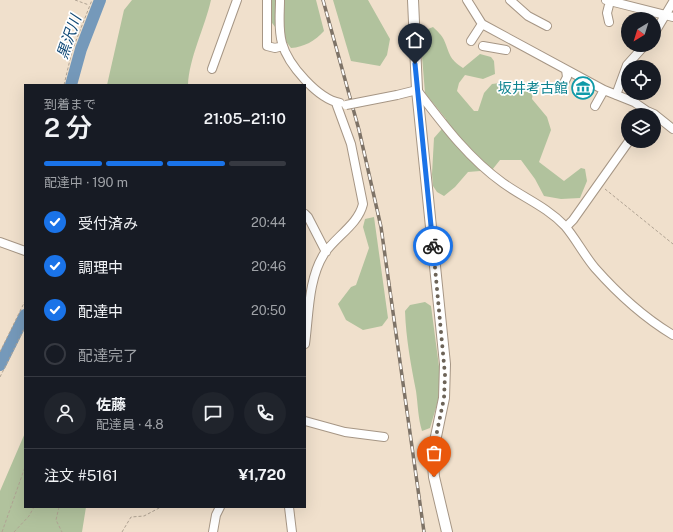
<!DOCTYPE html>
<html lang="ja">
<meta charset="utf-8">
<style>
:root{--surface:#171b24;--page:#20242c;--text:#f1f3f6;--muted:#9ea1a6;--line:#363941;--accent:#1a73e8}
body{margin:0;font-family:"Public Sans","Noto Sans JP",sans-serif;background:var(--page);color:var(--text);height:100vh;display:flex;flex-direction:column;font-size:15px;white-space:nowrap}
*{box-sizing:border-box;margin:0}
p{font-size:13px;color:var(--muted)}
.icon{flex:none;width:22px;height:22px;fill:none;stroke:currentColor;stroke-width:2;stroke-linecap:round;stroke-linejoin:round}
.map{position:relative;flex:1;overflow:hidden}
.details{position:absolute;left:24px;top:84px;width:282px;height:424px;display:flex;flex-direction:column;background:var(--surface);border-radius:0px;box-shadow:0 4px 16px #0002}
.details>*{flex:none}
.needle{width:26px;rotate:218deg}
.fabs{position:absolute;left:621px;top:12px;display:grid;gap:8px}
.fabs a{display:grid;place-items:center;width:40px;height:40px;border-radius:50%;background:var(--surface);box-shadow:0 4px 16px #0002;font-size:20px}
.pin{position:absolute;display:grid;place-items:center;width:34px;height:34px;color:#fff;margin:-41px -17px;border-radius:50% 50% 50% 0;rotate:-45deg;box-shadow:0 0 4px #0007}
.pin .icon{rotate:45deg}
.courier{position:absolute;display:grid;place-items:center;width:40px;height:40px;margin:-20px;border:3px solid #1a73e8;border-radius:50%;background:#fff;color:#222;box-shadow:0 1px 5px #0007}
.summary em{font-style:normal;font-weight:600}
.summary div{display:flex;flex-direction:column-reverse}
.summary{display:flex;align-items:center;justify-content:space-between;height:68px;padding:0 20px}
h1{font-size:26px;font-weight:600;line-height:30px}
.bar{display:grid;grid-template-columns:repeat(4,1fr);gap:6px 4px;align-content:center;height:48px;padding:0 20px}
.bar i{height:5px;border-radius:3px;background:var(--line)}
.bar .on{background:var(--accent)}
.bar p{grid-column:span 4}
.line{display:flex;align-items:center;gap:10px;padding:0 20px;border-top:1px solid var(--line)}
.line div{flex:1}
.round{display:grid;place-items:center;flex:none;width:42px;height:42px;border-radius:21px;background:var(--page)}
ol{padding:0 20px;list-style:none}
li{display:flex;align-items:center;gap:12px;height:44px}
li p{margin-inline-start:auto}
li .icon{padding:4px;border-radius:50%;background:var(--accent);color:#fff;stroke-width:4}
li:last-child{color:var(--muted)}
li i{width:22px;height:22px;border:2px solid var(--line);border-radius:50%}
.map>svg:first-child{display:block}
.green{fill:#b1c29d}
.lines{fill:none;stroke-linecap:round;stroke-linejoin:round}
.river{stroke:#7599ba;stroke-width:12}
.minor-casing{stroke:#a69685;stroke-width:10}
.major-casing{stroke:#a69685;stroke-width:12}
.path{stroke:#b0a393;stroke-width:1;stroke-dasharray:3 2;stroke-linecap:butt}
.minor{stroke:#fff;stroke-width:8}
.major{stroke:#fff;stroke-width:10}
.rail-casing{stroke:#7e7367;stroke-width:3.5}
.rail{stroke:#fff;stroke-width:2;stroke-dasharray:6;stroke-linecap:butt}
.minor-bridge-casing{stroke:#a69685;stroke-width:10;stroke-linecap:butt}
.minor-bridge{stroke:#fff;stroke-width:8}
.done{stroke:#6c6357;stroke-width:4;stroke-dasharray:0 7.2}
.route{stroke:#1a73e8;stroke-width:5}
.labels{text-anchor:middle;stroke-width:3.5;stroke-linejoin:round;paint-order:stroke}
.culture-label{font-size:14px;fill:#0d838f;stroke:#fff;text-anchor:end}
.water-label{font-size:15px;font-style:italic;fill:#124a76;stroke:#fff}
</style>
<div class="map">
<svg width="673" height="532" viewBox="0 0 673 532">
<rect width="100%" height="100%" fill="#f0e0cc"/>
<path class="green" d="M132 0H211C205 27 189 58 188 85H107L124 10Z
M264 0H316L324 31C315 41 304 47 291 48L266 15Z
M333 0H368L390 39 387 55 380 66 351 61Z
M433 27C437 31 442 35 444 40 450 54 449 59 463 68L480 54 491 57 494 61 495 74 483 79 465 75 459 83 457 91 474 111H478L484 93 492 84 500 83 513 89 524 82 533 92 532 99 547 117 551 130 539 162 564 181 581 168 585 169 587 181 580 198 561 199 544 196 535 179 521 160H500L492 170 468 172 455 187 444 196 437 192 433 186 432 174 434 138 441 130 446 119 425 93 421 44 423 31Z
M374 217 388 318 382 326 363 330 346 320 338 304 351 287 356 285 369 248 363 227 365 219Z
M425 302 431 306 440 374 438 401 430 428 422 431C418 418 418 405 416 391 411 365 406 339 405 311L410 305Z
M25 433V507H86L82 532H0V491Z"/>
<g class="lines">
<path class="river" d="M71 85 81 49 100 0
M0 365 25 315"/>
<g class="minor-casing">
<path id="minor" d="M267 0V46L275 48 283 46
M280 0C280 14 278 29 282 43 288 65 318 99 340 103
M467 0 482 24 604 90 634 102 647 111 644 115
M510 0 528 16 547 26
M606 0 673 17
M609 22 607 13 610 1
M654 34 673 2
M471 41 482 24
M483 46 506 50
M212 69 237 0
M562 87 567 77 566 70
M397 95 417 90C443 124 468 158 503 183 524 198 547 207 565 226 576 239 584 255 595 268 618 294 643 317 673 335
M616 95 627 65 645 45
M595 106 604 90
M647 111 654 114 673 129
M305 214 308 217 326 252
M566 227 573 220 629 141
M0 242 25 251
M305 344C309 315 308 279 324 254 335 237 358 225 363 204L351 144 336 103
M305 421 345 432 384 437
M289 507 292 532
M213 532 216 515 220 507"/>
</g>
<g class="major-casing">
<path id="major" d="M413 0 417 90 445 364 444 398 433 451V465L434 477 447 532"/>
</g>
<path class="path" d="M75 0 89 5
M64 85 72 51 92 0
M605 189 673 244
M0 352 25 301
M0 377 25 327
M59 507 56 520 62 532
M2 532 25 467
M14 532 29 516 34 507
M122 532 131 517 144 516 161 507"/>
<use href="#minor" class="minor"/>
<use href="#major" class="major"/>
<g class="rail-casing">
<path id="rail" d="M323 0 359 130 381 227 424 532"/>
</g>
<use href="#rail" class="rail"/>
<g class="minor-bridge-casing">
<path id="minor-bridge" d="M346 105 397 95"/>
</g>
<use href="#minor-bridge" class="minor-bridge"/>
</g>
<g class="lines">
<path class="done" d="M433 246 445 375 444 398 433 451 434 477"/>
<path class="route" d="M415 64 433 246"/>
</g>
<defs>
<g id="museum-ring" transform="scale(1.15)"><circle r="9.5" fill="#fff" stroke="#0f9aa8" stroke-width="1.5"/><path d="M0-6L6-3V-2H-6V-3ZM-5-1h2V3h-2ZM-1-1h2V3h-2ZM3-1h2V3H3ZM-6 4H6V6H-6Z" fill="#0f9aa8"/></g>
</defs>
<g fill-rule="evenodd">
<use href="#museum-ring" x="583" y="88"/>
</g>
<g class="labels">
<g class="culture-label">
<text x="568" y="93">坂井考古館</text>
</g>
<g class="water-label">
<text transform="translate(69 37) rotate(-71)" y="5">黒沢川</text>
</g>
</g>
</svg>
<div class="fabs">
<a><svg class="needle" viewBox="-14 -14 28 28"><path d="M0-13l5 13h-10z" fill="#e53935"/><path d="M0 13l5-13h-10z" fill="#9ea1a6"/></svg></a>
<a><svg class="icon" aria-label="locate" viewBox="0 0 24 24"><circle cx="12" cy="12" r="6"/><path d="M12 2v4M12 18v4M2 12h4M18 12h4"/></svg></a>
<a><svg class="icon" aria-label="layers" viewBox="0 0 24 24"><path d="M12 4l9 5-9 5-9-5zM3 14l9 5 9-5"/></svg></a>
</div>
<div class="pin" style="left:434px;top:477px;background:#ea580c"><svg class="icon" aria-label="bag" viewBox="0 0 24 24"><path d="M5 8h14l-1 12H6zM9 8a3 3 0 0 1 6 0"/></svg></div>
<div class="pin" style="left:415px;top:64px;background:#1f2937"><svg class="icon" aria-label="home" viewBox="0 0 24 24"><path d="M3 11l9-7 9 7M6 9v11h12V9"/></svg></div>
<div class="courier" style="left:433px;top:246px"><svg class="icon" aria-label="bike" viewBox="0 0 24 24"><circle cx="6" cy="16" r="4"/><circle cx="18" cy="16" r="4"/><path d="M6 16l4-8h5l3 8M10 8l3 8H6M13 5h3"/></svg></div>
<section class="details">
<div class="summary"><div><h1>2 分</h1><p>到着まで</p></div><em>21:05–21:10</em></div>
<div class="bar"><i class="on"></i><i class="on"></i><i class="on"></i><i></i><p>配達中 · 190 m</p></div>
<ol>
<li><svg class="icon" aria-label="check" viewBox="0 0 24 24"><path d="M5 12l5 5 9-10"/></svg>受付済み<p>20:44</p></li>
<li><svg class="icon" aria-label="check" viewBox="0 0 24 24"><path d="M5 12l5 5 9-10"/></svg>調理中<p>20:46</p></li>
<li><svg class="icon" aria-label="check" viewBox="0 0 24 24"><path d="M5 12l5 5 9-10"/></svg>配達中<p>20:50</p></li>
<li><i></i>配達完了</li>
</ol>
<div class="line" style="height:72px"><a class="round"><svg class="icon" aria-label="person" viewBox="0 0 24 24"><circle cx="12" cy="8" r="4"/><path d="M4 21q1-7 8-7t8 7"/></svg></a><div><b>佐藤</b><p>配達員 · 4.8</p></div><a class="round"><svg class="icon" aria-label="chat" viewBox="0 0 24 24"><path d="M4 5h16v11H9l-5 4z"/></svg></a><a class="round"><svg class="icon" aria-label="phone" viewBox="0 0 24 24"><path d="M5 4h4l2 5-3 2q2 4 5 5l2-3 5 2v4C11 20 4 13 5 4z"/></svg></a></div>
<div class="line" style="height:52px"><div>注文 #5161</div><b>¥1,720</b></div>
</section>
</div>
